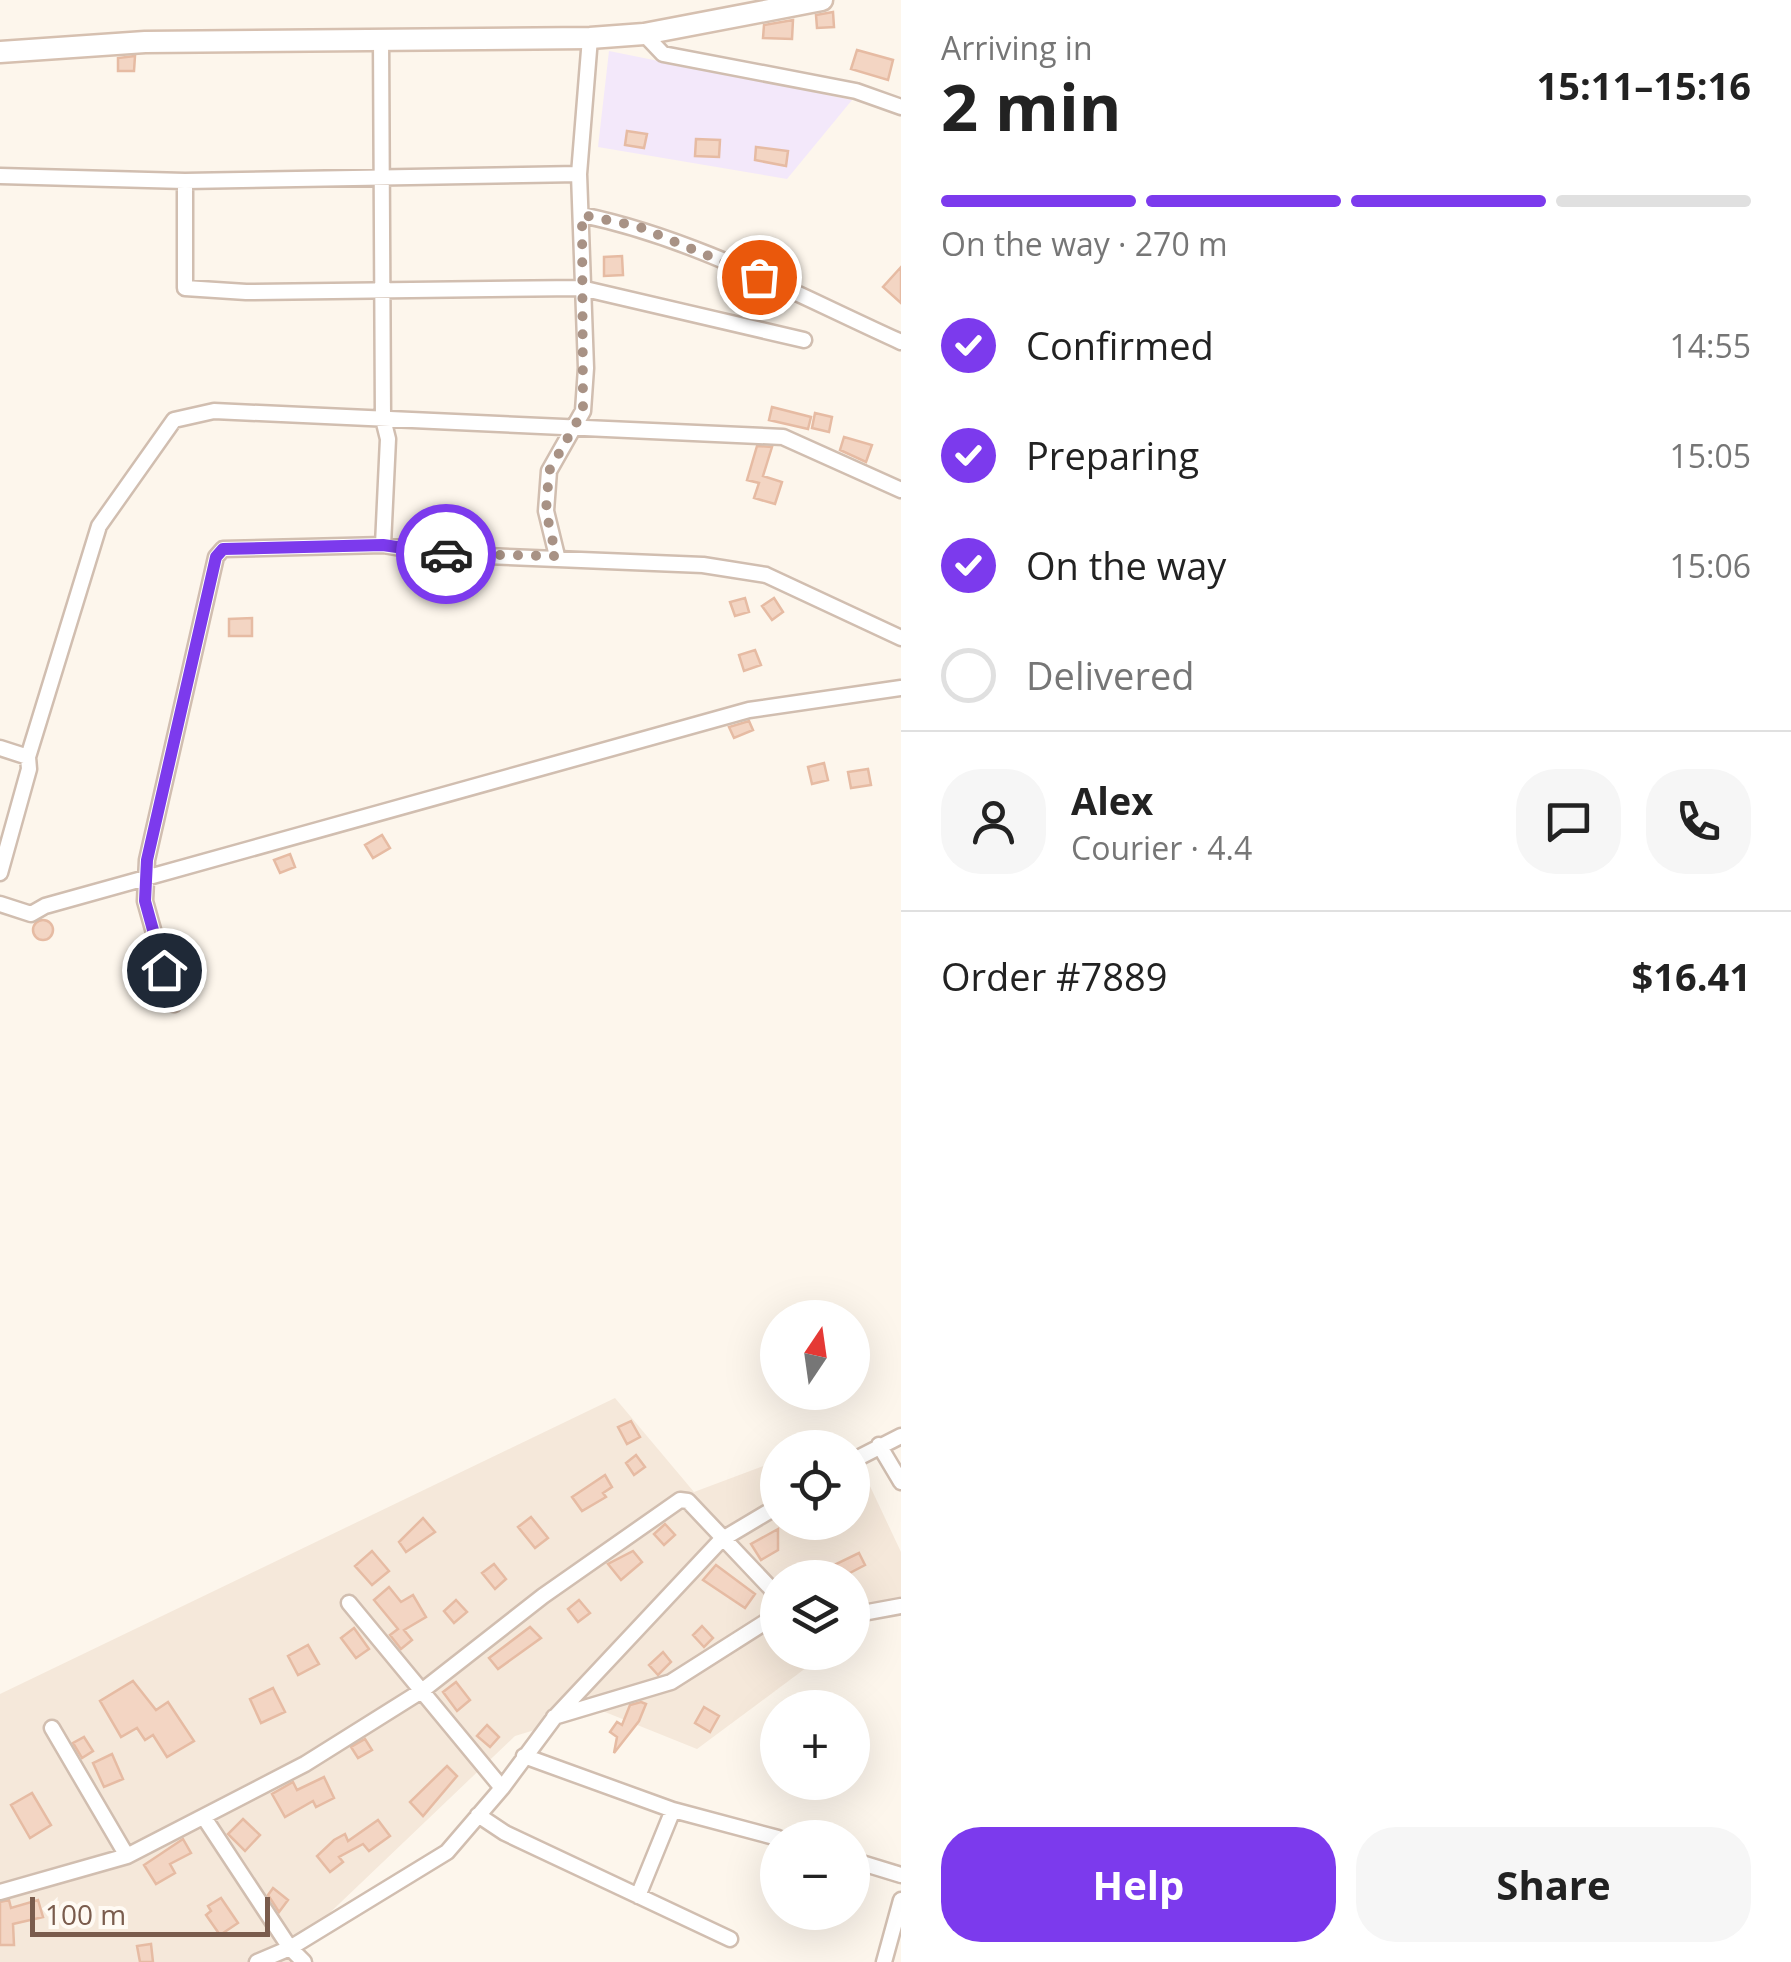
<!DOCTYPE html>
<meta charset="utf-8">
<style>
:root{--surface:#fff;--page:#f6f6f6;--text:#222;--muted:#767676;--line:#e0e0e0;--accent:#7c3aed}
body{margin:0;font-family:"Open Sans",sans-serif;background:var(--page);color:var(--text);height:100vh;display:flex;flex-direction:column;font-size:38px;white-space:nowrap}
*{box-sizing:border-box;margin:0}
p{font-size:32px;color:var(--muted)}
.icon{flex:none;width:55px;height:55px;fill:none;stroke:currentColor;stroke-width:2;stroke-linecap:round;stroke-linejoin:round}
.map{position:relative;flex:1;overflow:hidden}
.drawer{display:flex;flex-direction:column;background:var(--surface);width:890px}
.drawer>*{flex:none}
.needle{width:65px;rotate:13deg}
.buttons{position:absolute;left:760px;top:1300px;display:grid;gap:20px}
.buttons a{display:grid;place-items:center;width:110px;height:110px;border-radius:50%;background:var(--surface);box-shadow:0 10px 40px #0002;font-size:50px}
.scale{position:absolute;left:30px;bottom:25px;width:240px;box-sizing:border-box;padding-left:10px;border:5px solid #7a5c4d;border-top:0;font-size:28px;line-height:35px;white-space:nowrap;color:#7a5c4d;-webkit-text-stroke:8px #fffaf3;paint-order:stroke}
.pin{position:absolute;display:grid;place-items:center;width:85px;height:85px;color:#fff;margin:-42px;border:5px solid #fff;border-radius:50%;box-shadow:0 2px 10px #0007}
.courier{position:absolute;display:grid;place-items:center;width:100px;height:100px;margin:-50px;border:8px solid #7c3aed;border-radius:50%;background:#fff;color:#222;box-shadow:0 2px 12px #0007}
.headline em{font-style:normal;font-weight:700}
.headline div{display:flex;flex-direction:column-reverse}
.headline{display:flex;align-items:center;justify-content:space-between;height:170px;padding:0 40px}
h1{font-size:65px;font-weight:700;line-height:75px}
.bar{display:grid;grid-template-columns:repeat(4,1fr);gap:15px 10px;align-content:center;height:120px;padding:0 40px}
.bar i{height:12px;border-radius:8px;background:var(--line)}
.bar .on{background:var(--accent)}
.bar p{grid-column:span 4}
.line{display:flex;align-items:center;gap:25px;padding:0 40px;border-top:2px solid var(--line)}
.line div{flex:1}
.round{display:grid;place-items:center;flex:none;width:105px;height:105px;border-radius:40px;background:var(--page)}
ol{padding:0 40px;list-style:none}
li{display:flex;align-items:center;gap:30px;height:110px}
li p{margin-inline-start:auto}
li .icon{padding:10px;border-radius:50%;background:var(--accent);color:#fff;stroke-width:4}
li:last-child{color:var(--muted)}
li i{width:55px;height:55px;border:5px solid var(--line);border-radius:50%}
.cta{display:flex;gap:20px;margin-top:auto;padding:20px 40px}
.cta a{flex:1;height:115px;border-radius:40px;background:var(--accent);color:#fff;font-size:40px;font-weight:700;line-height:115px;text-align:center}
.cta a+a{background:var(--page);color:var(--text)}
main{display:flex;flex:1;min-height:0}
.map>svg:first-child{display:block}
.residential{fill:#f5e8da}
.education{fill:#f3e8fa}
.building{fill:#f3d5c3;stroke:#e6bba3;stroke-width:2.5}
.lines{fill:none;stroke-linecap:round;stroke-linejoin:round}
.street-casing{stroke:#d1beb0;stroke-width:19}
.secondary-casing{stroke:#d6c0b0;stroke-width:25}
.street{stroke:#fff;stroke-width:14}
.secondary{stroke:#fff;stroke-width:20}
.done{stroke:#a89285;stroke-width:10;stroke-dasharray:0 18}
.route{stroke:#7c3aed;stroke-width:12}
</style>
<main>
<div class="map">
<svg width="901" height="1962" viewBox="0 0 901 1962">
<rect width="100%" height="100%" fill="#fdf6ec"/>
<path class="residential" d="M615 1398 694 1492 777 1461 778 1522H852V1448L901 1552V1596L853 1632 852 1578H778V1652L826 1653 697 1749 600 1710 515 1736 295 1946 312 1962H0V1694Z"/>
<path class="education" d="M609 51 852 100 787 179 598 147Z"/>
<path class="building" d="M833 12 834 27 817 28 816 15Z
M793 20 792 39 763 38 764 25Z
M857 50 893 60 888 80 851 69Z
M135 56 134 71H118V58Z
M627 131 647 134 644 148 625 145Z
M696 139 720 140 719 157 695 156Z
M756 147 788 151 786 166 755 160Z
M622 256 623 275 604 276V257Z
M901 267V303L883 287Z
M772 407 811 417 808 429 769 420Z
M815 413 832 417 829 432 812 428Z
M844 437 872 445 866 462 840 450Z
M757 446 772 447 763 476 782 482 775 504 754 498 759 483 747 480Z
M745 598 749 612 735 616 730 602Z
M774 598 783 612 772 620 762 606Z
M252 618V636H229V619Z
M755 650 761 665 744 671 739 655Z
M749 721 753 730 734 738 729 727Z
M824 763 828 780 812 784 808 767Z
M868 769 871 785 851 788 848 772Z
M382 835 390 848 373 858 365 845Z
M290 854 295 867 280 873 274 860Z
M33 930a10 10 0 1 1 20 0a10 10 0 1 1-20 0Z
M631 1421 640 1437 627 1444 618 1427Z
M636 1455 645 1467 634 1475 626 1463Z
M605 1475 612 1487 603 1493 606 1497 582 1511 572 1497Z
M531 1517 548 1538 535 1548 518 1527Z
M423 1518 435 1532 406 1552 399 1542Z
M665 1524 675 1535 664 1545 654 1534Z
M778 1529V1550L761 1560 751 1544Z
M372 1551 389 1571 372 1585 355 1566Z
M633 1551 642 1562 621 1580 608 1564Z
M859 1553 865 1565 842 1577 836 1564Z
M494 1564 506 1579 495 1589 482 1573Z
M716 1565 755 1594 745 1608 703 1580Z
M389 1587 401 1602 413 1595 426 1617 404 1630 412 1640 401 1649 390 1635 398 1629 374 1600Z
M456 1600 467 1612 454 1623 444 1611Z
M579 1600 590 1613 578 1622 568 1609Z
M702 1626 713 1638 704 1647 693 1635Z
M530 1627 541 1638 498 1669 489 1658Z
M354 1628 369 1649 356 1658 341 1638Z
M308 1645 319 1664 298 1675 288 1656Z
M663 1652 671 1662 658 1675 649 1665Z
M133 1681 156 1710 168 1702 194 1741 167 1757 153 1735 145 1740 137 1728 121 1737 100 1701Z
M456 1682 470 1700 457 1711 443 1692Z
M273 1688 285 1712 261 1723 250 1699Z
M641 1702 646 1704 639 1721 614 1753 617 1737 610 1732 617 1722 622 1725 630 1705Z
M704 1707 719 1716 710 1732 695 1723Z
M487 1725 499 1737 490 1747 477 1736Z
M84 1737 93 1751 82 1758 73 1743Z
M365 1739 372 1750 358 1758 351 1747Z
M112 1754 123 1779 104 1787 93 1763Z
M447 1766 457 1776 423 1816 410 1802Z
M324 1777 334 1798 316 1807 313 1801 285 1817 272 1794 293 1782 297 1790Z
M32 1793 51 1825 30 1838 11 1805Z
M243 1819 260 1835 245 1851 228 1834Z
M378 1820 390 1836 369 1851 363 1844 339 1857 343 1862 330 1872 317 1856 334 1840 345 1834 348 1841Z
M183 1839 191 1853 170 1864 175 1873 156 1884 144 1865Z
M273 1888 288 1900 279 1912 268 1895Z
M221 1898 238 1923 220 1935 206 1915 211 1911 208 1906Z
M9 1900 11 1908 38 1900 43 1917 13 1924 14 1945H0V1902Z
M151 1944 153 1962H140L137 1946Z"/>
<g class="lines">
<g class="street-casing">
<path id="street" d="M644 34 663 54 856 91 901 107
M381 38 383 419 388 439 383 545
M0 176 185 181 579 174
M185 181V288L246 292 581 288 804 340
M582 215C694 238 797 295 901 342
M557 556 546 511 549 471 583 411 586 368 579 174 590 38
M0 748 28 757
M0 873 29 769 28 757 99 526 174 420 214 411 783 437 901 490
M0 904 31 914 45 906 749 710 901 688
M174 1004 145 901 147 860 216 557 223 549 383 545 437 554 703 565 766 575 901 638
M879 1445 901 1482
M852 1461 901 1436
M349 1603 502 1788
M852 1615 901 1606
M554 1717 671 1682 778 1614
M52 1728 127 1856
M524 1756 673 1810
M478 1815 505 1833 730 1939
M205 1819 290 1948 304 1962
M852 1860 901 1875
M0 1892 127 1856 305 1764 423 1690 543 1596 680 1500 688 1501 778 1596
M638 1896 673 1810 778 1838
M257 1962 290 1948 447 1852 502 1788 554 1718 721 1540 778 1506
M884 1962 901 1900"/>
</g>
<g class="secondary-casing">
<path id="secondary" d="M0 52 145 42 590 38 644 34 822 0"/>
</g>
<use href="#street" class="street"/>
<use href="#secondary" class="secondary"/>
</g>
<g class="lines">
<path class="done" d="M446 554 556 556 546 511 549 471 583 411 582 215 637 226 759 277"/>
<path class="route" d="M164 970 145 901 147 860 216 557 223 549 383 545 446 554"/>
</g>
</svg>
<div class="buttons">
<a><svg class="needle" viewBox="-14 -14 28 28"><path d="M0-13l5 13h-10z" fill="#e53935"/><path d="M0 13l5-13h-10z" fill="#767676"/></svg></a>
<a><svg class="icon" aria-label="locate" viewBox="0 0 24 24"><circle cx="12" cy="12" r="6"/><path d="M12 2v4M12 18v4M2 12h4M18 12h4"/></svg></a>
<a><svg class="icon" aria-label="layers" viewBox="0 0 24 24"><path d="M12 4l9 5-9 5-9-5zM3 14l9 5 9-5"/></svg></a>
<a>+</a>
<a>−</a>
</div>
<div class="scale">100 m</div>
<div class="pin" style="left:759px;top:277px;background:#ea580c"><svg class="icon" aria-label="bag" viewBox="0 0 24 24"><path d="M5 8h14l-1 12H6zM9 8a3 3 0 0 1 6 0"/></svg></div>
<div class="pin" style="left:164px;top:970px;background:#1f2937"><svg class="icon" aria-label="home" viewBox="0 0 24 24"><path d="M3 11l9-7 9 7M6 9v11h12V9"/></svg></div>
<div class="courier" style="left:446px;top:554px"><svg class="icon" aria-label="car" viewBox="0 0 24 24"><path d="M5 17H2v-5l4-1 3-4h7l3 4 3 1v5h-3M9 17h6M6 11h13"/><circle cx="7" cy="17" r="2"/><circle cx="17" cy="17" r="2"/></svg></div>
</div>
<section class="drawer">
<div class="headline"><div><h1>2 min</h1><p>Arriving in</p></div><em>15:11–15:16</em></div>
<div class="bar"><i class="on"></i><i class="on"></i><i class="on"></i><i></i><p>On the way · 270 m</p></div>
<ol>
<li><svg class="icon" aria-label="check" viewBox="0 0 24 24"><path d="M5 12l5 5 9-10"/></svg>Confirmed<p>14:55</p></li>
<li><svg class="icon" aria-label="check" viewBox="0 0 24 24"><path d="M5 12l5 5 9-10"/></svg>Preparing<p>15:05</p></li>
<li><svg class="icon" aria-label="check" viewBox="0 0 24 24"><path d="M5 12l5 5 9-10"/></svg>On the way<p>15:06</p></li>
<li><i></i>Delivered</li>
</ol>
<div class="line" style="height:180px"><a class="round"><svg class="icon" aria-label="person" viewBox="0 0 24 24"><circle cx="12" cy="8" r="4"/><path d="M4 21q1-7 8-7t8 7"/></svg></a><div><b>Alex</b><p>Courier · 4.4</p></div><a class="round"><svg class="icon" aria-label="chat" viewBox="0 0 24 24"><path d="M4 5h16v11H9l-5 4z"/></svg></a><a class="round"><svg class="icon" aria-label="phone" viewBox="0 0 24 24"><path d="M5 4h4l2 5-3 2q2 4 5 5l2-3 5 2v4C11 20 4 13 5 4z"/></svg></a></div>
<div class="line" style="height:130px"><div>Order #7889</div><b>$16.41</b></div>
<div class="cta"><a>Help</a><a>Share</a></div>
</section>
</main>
